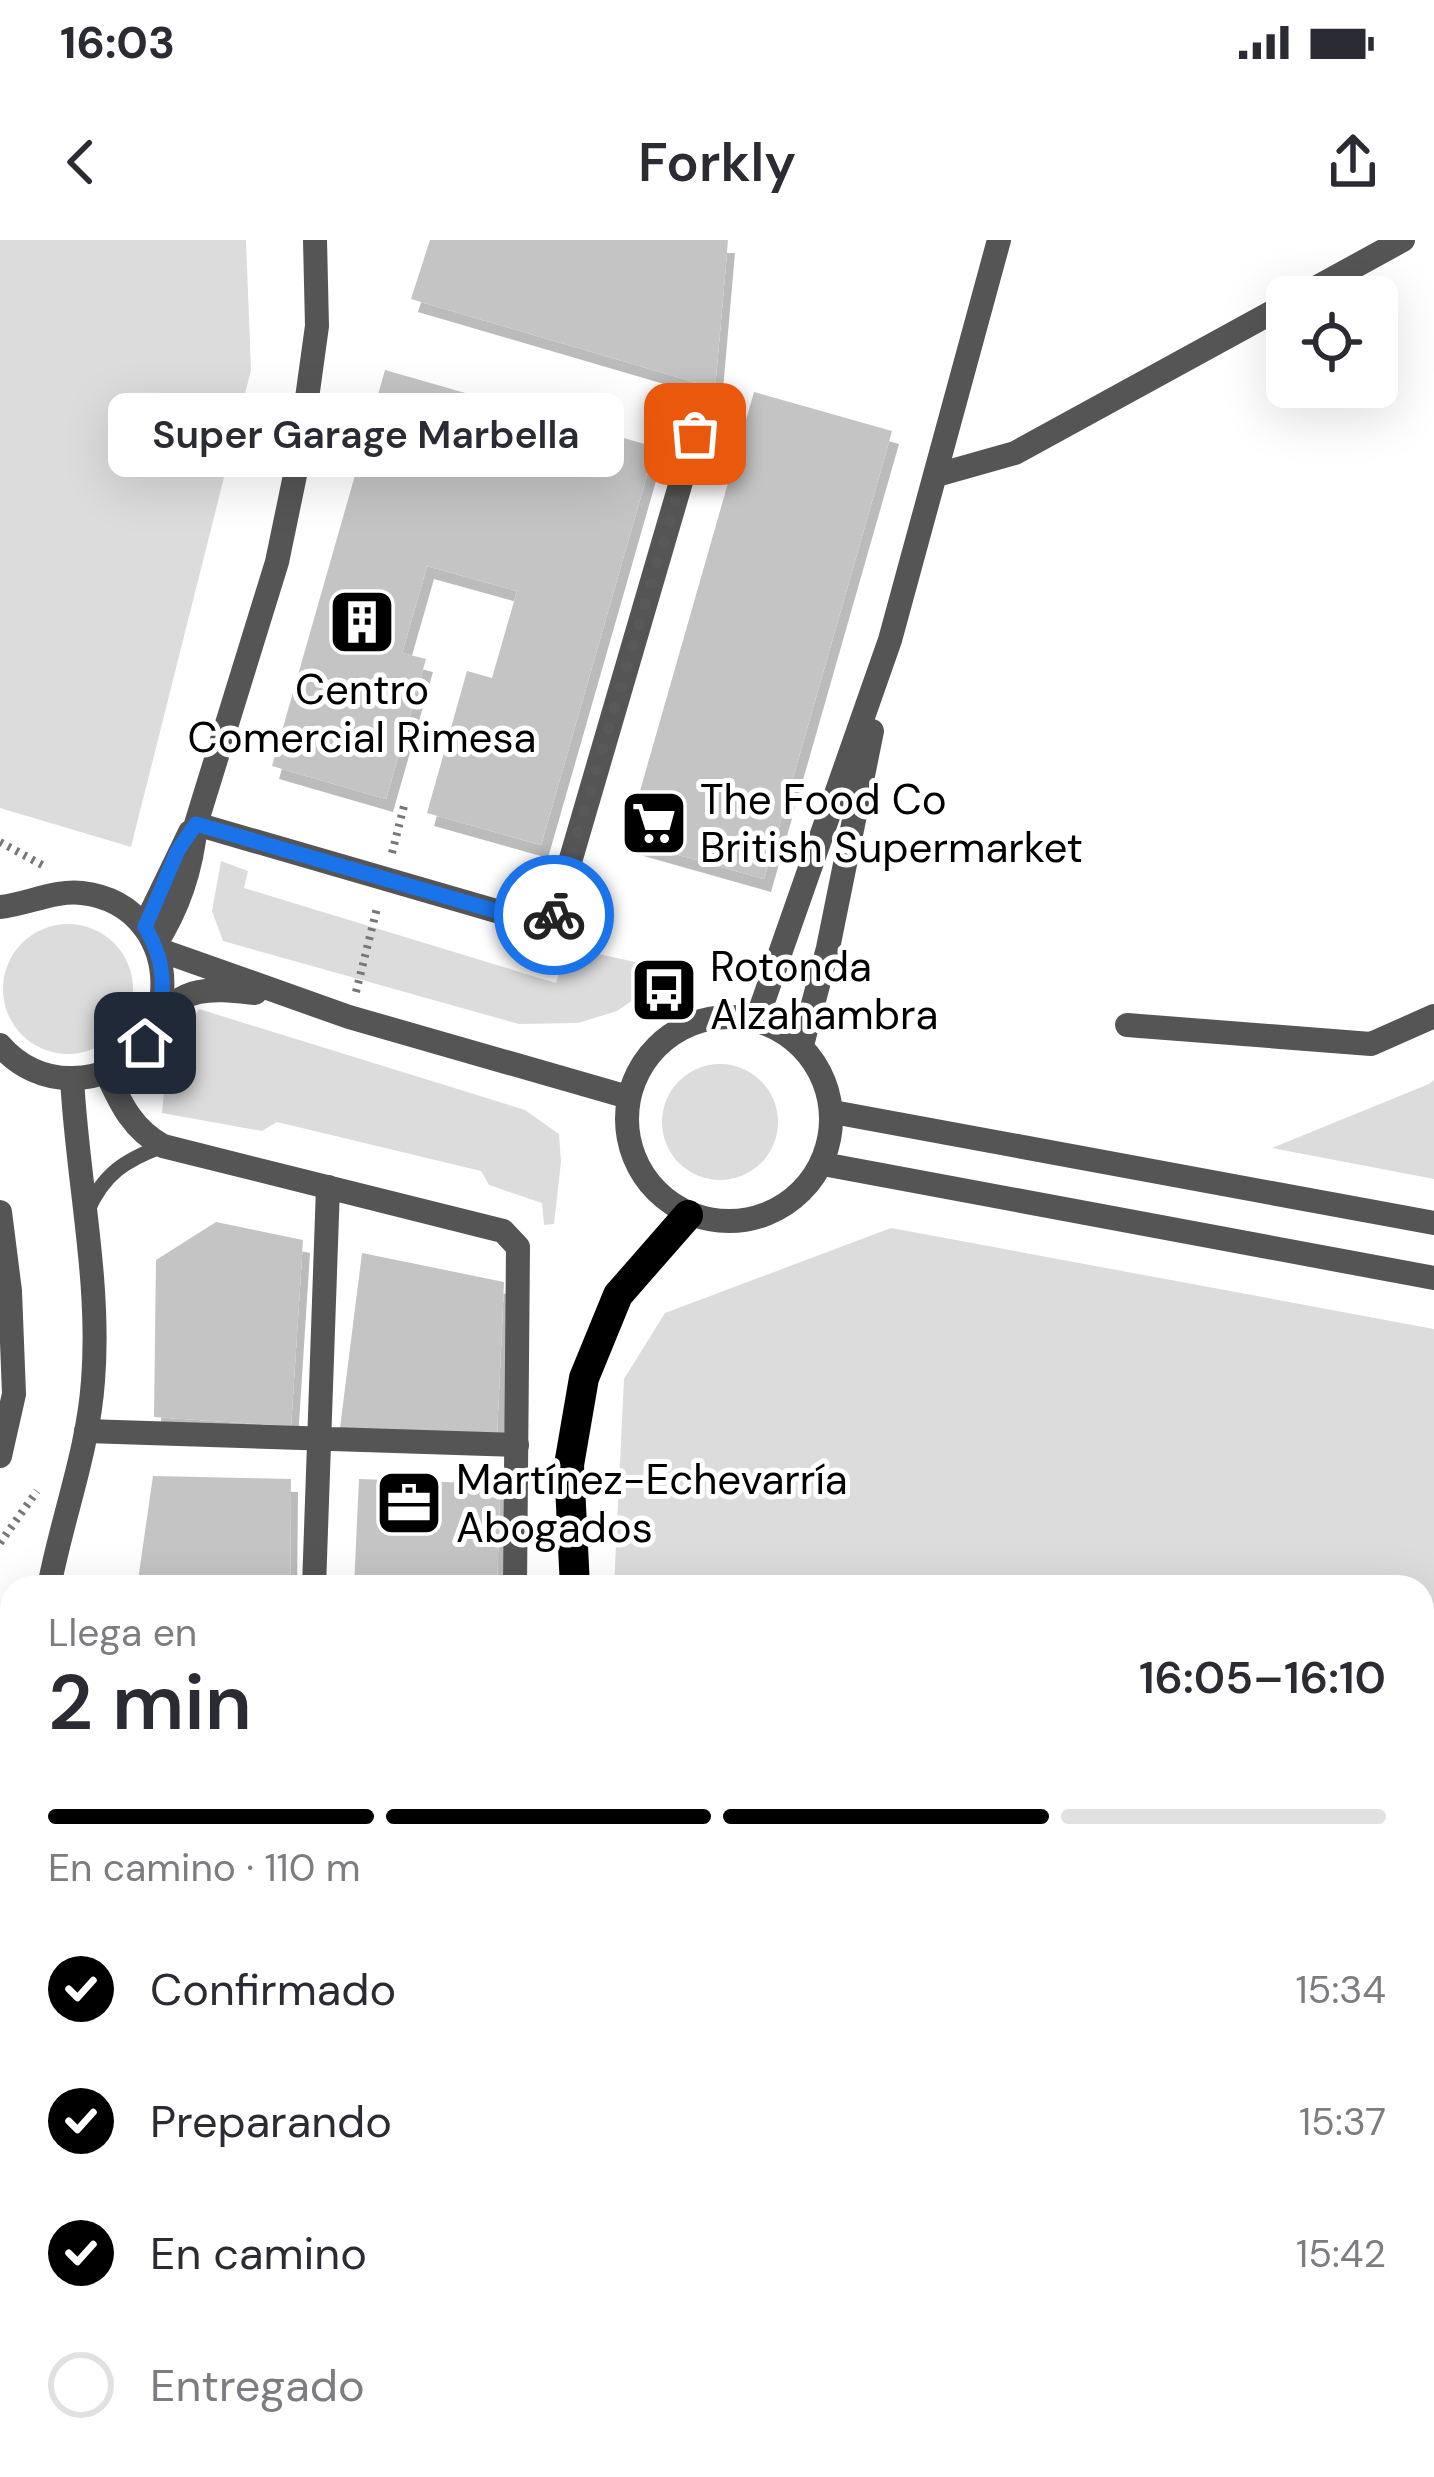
<!DOCTYPE html>
<html lang="es">
<meta charset="utf-8">
<style>
:root{--surface:#fff;--page:#f7f7f7;--text:#2b2b33;--muted:#7c7c81;--line:#e1e1e2;--accent:#000}
body{margin:0;font-family:"DM Sans",sans-serif;background:var(--page);color:var(--text);height:100vh;display:flex;flex-direction:column;font-size:45px;white-space:nowrap}
*{box-sizing:border-box;margin:0}
p{font-size:39px;color:var(--muted)}
.icon{flex:none;width:66px;height:66px;fill:none;stroke:currentColor;stroke-width:2;stroke-linecap:round;stroke-linejoin:round}
.map{position:relative;flex:1;overflow:hidden}
.details{position:absolute;left:0px;top:1335px;width:1434px;height:903px;display:flex;flex-direction:column;background:var(--surface);border-radius:36px 36px 0 0;box-shadow:0 12px 48px #0002}
.details>*{flex:none}
.fabs{position:absolute;left:1266px;top:36px;display:grid;gap:24px}
.fabs a{display:grid;place-items:center;width:132px;height:132px;border-radius:18px;background:var(--surface);box-shadow:0 12px 48px #0002;font-size:60px}
.pin{position:absolute;display:grid;place-items:center;width:102px;height:102px;color:#fff;margin:-51px;border-radius:24px;box-shadow:0 6px 18px #0006}
.courier{position:absolute;display:grid;place-items:center;width:120px;height:120px;margin:-60px;border:9px solid #1a73e8;border-radius:50%;background:#fff;color:#222;box-shadow:0 3px 15px #0007}
.bubble{position:absolute;height:84px;border-radius:18px;background:var(--surface);box-shadow:0 12px 48px #0002;font-size:39px;font-weight:600;line-height:84px;text-align:center}
.overview em{font-style:normal;font-weight:600}
.overview div{display:flex;flex-direction:column-reverse}
.overview{display:flex;align-items:center;justify-content:space-between;height:204px;padding:0 48px}
h1{font-size:78px;font-weight:600;line-height:90px}
.bar{display:grid;grid-template-columns:repeat(4,1fr);gap:18px 12px;align-content:center;height:144px;padding:0 48px}
.bar i{height:15px;border-radius:9px;background:var(--line)}
.bar .selected{background:var(--accent)}
.bar p{grid-column:span 4}
ol{padding:0 48px;list-style:none}
li{display:flex;align-items:center;gap:36px;height:132px}
li p{margin-inline-start:auto}
li .icon{padding:12px;border-radius:50%;background:var(--accent);color:#fff;stroke-width:4}
li:last-child{color:var(--muted)}
li i{width:66px;height:66px;border:6px solid var(--line);border-radius:50%}
.status{display:flex;justify-content:space-between;align-items:center;height:84px;padding:0 60px;background:var(--surface);direction:ltr}
.status svg{height:33px;fill:currentColor}
header{display:flex;justify-content:space-between;align-items:center;height:156px;padding:0 48px;background:var(--surface);font-size:54px;font-weight:600}
.map>svg:first-child{display:block}
.green{fill:#dcdcdc}
.building{fill:#c4c4c4;filter:url(#shadow)}
.lines{fill:none;stroke-linecap:round;stroke-linejoin:round}
.path{stroke:#777;stroke-width:8;stroke-dasharray:3 6;stroke-linecap:butt}
.service{stroke:#555;stroke-width:15}
.pedestrian{stroke:#555;stroke-width:24}
.minor{stroke:#555;stroke-width:24}
.tertiary{stroke:#555;stroke-width:24}
.primary{stroke:#000;stroke-width:30}
.trunk{stroke:#000;stroke-width:33}
.motorway{stroke:#000;stroke-width:36}
.done{stroke:#595959;stroke-width:12;stroke-dasharray:0 21.6}
.route{stroke:#1a73e8;stroke-width:15}
.labels{text-anchor:middle;stroke-width:10;stroke-linejoin:round;paint-order:stroke}
.poi-label{font-size:42px;fill:#000;stroke:#fff;text-anchor:start}
</style>
<div class="status"><b>16:03</b><svg viewBox="0 0 49 12"><path d="M0 12V9h3v3zM5 12V6h3v6zM10 12V3h3v9zM15 12V0h3v12zM26 1h20v11H26zM47 4h2v5h-2z"/></svg></div>
<header><svg class="icon" aria-label="back" viewBox="0 0 24 24"><path d="M15 5l-7 7 7 7"/></svg>Forkly<svg class="icon" aria-label="share" viewBox="0 0 24 24"><path d="M12 15V3M7 8l5-5 5 5M5 13v7h14v-7"/></svg></header>
<div class="map">
<svg width="1434" height="2237" viewBox="0 0 1434 2237">
<defs>
<filter id="shadow"><feDropShadow dx="7" dy="13" stdDeviation="0" flood-color="#0004"/></filter>
</defs>
<rect width="100%" height="100%" fill="#fff"/>
<path class="green" d="M0 0H246L251 130 131 607 0 568Z
M221 621 248 631 244 648 556 743 567 707 676 731 617 771 578 783 519 784 223 701 212 671Z
M3 749a65 65 0 1 1 130 0a65 65 0 1 1-130 0Z
M199 769 525 870 559 894 561 922 554 984 544 985 542 963 489 945 481 931 277 882 262 891 162 873 167 819Z
M662 882a58 58 0 1 1 116 0a58 58 0 1 1-116 0Z
M1434 840V939L1272 908 1429 844Z
M891 988 1434 1089V2237H642V2226H1422V1347H614L624 1139 665 1073Z"/>
<path class="building" d="M430 0H728L715 148 411 59Z
M385 130 655 207 541 605 427 573 467 431 492 438 517 351 427 326 402 413 426 419 386 559 272 526Z
M754 152 892 191 764 639 626 600Z
M216 982 303 1000 291 1186 154 1177 156 1020Z
M362 1013 504 1042 497 1193 340 1188Z
M153 1236 291 1239 290 1347H137Z
M359 1239 500 1244 497 1347H354Z"/>
<g class="lines">
<path class="path" d="M0 602 44 626
M392 613 405 562
M356 752 377 668
M0 1303 37 1251"/>
<path class="service" d="M87 972C103 934 125 920 163 906"/>
<path class="pedestrian" d="M86 1191 517 1205
M314 1347 328 947"/>
<path class="minor" d="M315 0 317 86 299 216 277 322 196 584 551 687 695 194
M1299 57 1403 0
M937 235 1015 213 1287 64
M144 687 190 592
M155 705C179 668 192 628 196 584
M757 779 890 400 999 0
M1127 785 1371 804 1434 776
M802 805 828 708 872 491
M106 832C121 864 132 889 163 906L503 991 518 1007 515 1347
M49 1347C62 1278 88 1212 93 1141 101 1040 77 938 72 838"/>
<path class="tertiary" d="M0 667C28 664 54 650 82 653 195 666 186 836 73 838 45 839 19 827 0 805
M157 709 349 777 628 857
M627 879a102 102 0 1 1 204 0a102 102 0 1 1-204 0Z
M158 781C183 744 215 749 255 753
M833 872 1434 983
M823 924 1434 1038
M0 972 10 1051 14 1154 0 1216"/>
<path class="primary" d="M575 1347 569 1225 584 1138 618 1055 688 975
M0 1663 12 1682
M124 2226 131 2237
M362 2226 369 2237
M550 2237 553 2226"/>
<path class="trunk" d="M0 1759 12 1778
M0 1993 8 2038
M309 2226 316 2237"/>
<path class="motorway" d="M0 1945 12 1963
M183 2226 191 2237
M602 2226V2237"/>
</g>
<g class="lines">
<path class="done" d="M554 675 695 194"/>
<path class="route" d="M145 803C167 763 169 727 145 687L178 610 196 584 551 687 554 675"/>
</g>
<defs>
<g id="building-square" transform="scale(3.45)"><rect x="-9" y="-9" width="18" height="18" rx="4" fill="#000" stroke="#fff"/><path d="M-4-6H4V6H1V3H-1V6H-4ZM-2.5-4.3h1.7v1.8h-1.7ZM.8-4.3h1.7v1.8H.8ZM-2.5-1h1.7V.8h-1.7ZM.8-1h1.7V.8H.8Z" fill="#fff"/></g>
<g id="supermarket-square" transform="scale(3.45)"><rect x="-9" y="-9" width="18" height="18" rx="4" fill="#000" stroke="#fff"/><path d="M-6-5.5h2.5l.6 2H6L4.5 2H-2.5L-4.4-4H-6ZM-1.5 3.2a1.3 1.3 0 1 0 .1 0ZM3 3.2a1.3 1.3 0 1 0 .1 0Z" fill="#fff"/></g>
<g id="bus-square" transform="scale(3.45)"><rect x="-9" y="-9" width="18" height="18" rx="4" fill="#000" stroke="#fff"/><path d="M-5-6H5V4H4V6H2V4H-2V6H-4V4H-5ZM-3.5-4V0h7V-4ZM-3.5 1.2v1.5H-2V1.2ZM2 1.2v1.5H3.5V1.2Z" fill="#fff"/></g>
<g id="office-square" transform="scale(3.45)"><rect x="-9" y="-9" width="18" height="18" rx="4" fill="#000" stroke="#fff"/><path d="M-6-3h4V-5.5h4V-3h4V5H-6ZM-1-4.5V-3h2v-1.5ZM-6 0V1H6V0Z" fill="#fff"/></g>
</defs>
<g fill-rule="evenodd">
<use href="#building-square" x="362" y="382"/>
<use href="#supermarket-square" x="654" y="583"/>
<use href="#bus-square" x="664" y="750"/>
<use href="#office-square" x="409" y="1263"/>
</g>
<g class="labels">
<g class="poi-label">
<text x="362" y="464" text-anchor="middle">Centro<tspan x="362" dy="48">Comercial Rimesa</tspan></text>
<text x="700" y="574">The Food Co<tspan x="700" dy="48">British Supermarket</tspan></text>
<text x="710" y="741">Rotonda<tspan x="710" dy="48">Alzahambra</tspan></text>
<text x="456" y="1254">Martínez-Echevarría<tspan x="456" dy="48">Abogados</tspan></text>
</g>
</g>
</svg>
<div class="fabs">
<a><svg class="icon" aria-label="locate" viewBox="0 0 24 24"><circle cx="12" cy="12" r="6"/><path d="M12 2v4M12 18v4M2 12h4M18 12h4"/></svg></a>
</div>
<div class="pin" style="left:695px;top:194px;background:#ea580c"><svg class="icon" aria-label="bag" viewBox="0 0 24 24"><path d="M5 8h14l-1 12H6zM9 8a3 3 0 0 1 6 0"/></svg></div>
<div class="pin" style="left:145px;top:803px;background:#1f2937"><svg class="icon" aria-label="home" viewBox="0 0 24 24"><path d="M3 11l9-7 9 7M6 9v11h12V9"/></svg></div>
<div class="courier" style="left:554px;top:675px"><svg class="icon" aria-label="bike" viewBox="0 0 24 24"><circle cx="6" cy="16" r="4"/><circle cx="18" cy="16" r="4"/><path d="M6 16l4-8h5l3 8M10 8l3 8H6M13 5h3"/></svg></div>
<div class="bubble" style="left:108px;top:153px;width:516px">Super Garage Marbella</div>
<section class="details">
<div class="overview"><div><h1>2 min</h1><p>Llega en</p></div><em>16:05–16:10</em></div>
<div class="bar"><i class="selected"></i><i class="selected"></i><i class="selected"></i><i></i><p>En camino · 110 m</p></div>
<ol>
<li><svg class="icon" aria-label="check" viewBox="0 0 24 24"><path d="M5 12l5 5 9-10"/></svg>Confirmado<p>15:34</p></li>
<li><svg class="icon" aria-label="check" viewBox="0 0 24 24"><path d="M5 12l5 5 9-10"/></svg>Preparando<p>15:37</p></li>
<li><svg class="icon" aria-label="check" viewBox="0 0 24 24"><path d="M5 12l5 5 9-10"/></svg>En camino<p>15:42</p></li>
<li><i></i>Entregado</li>
</ol>
</section>
</div>
